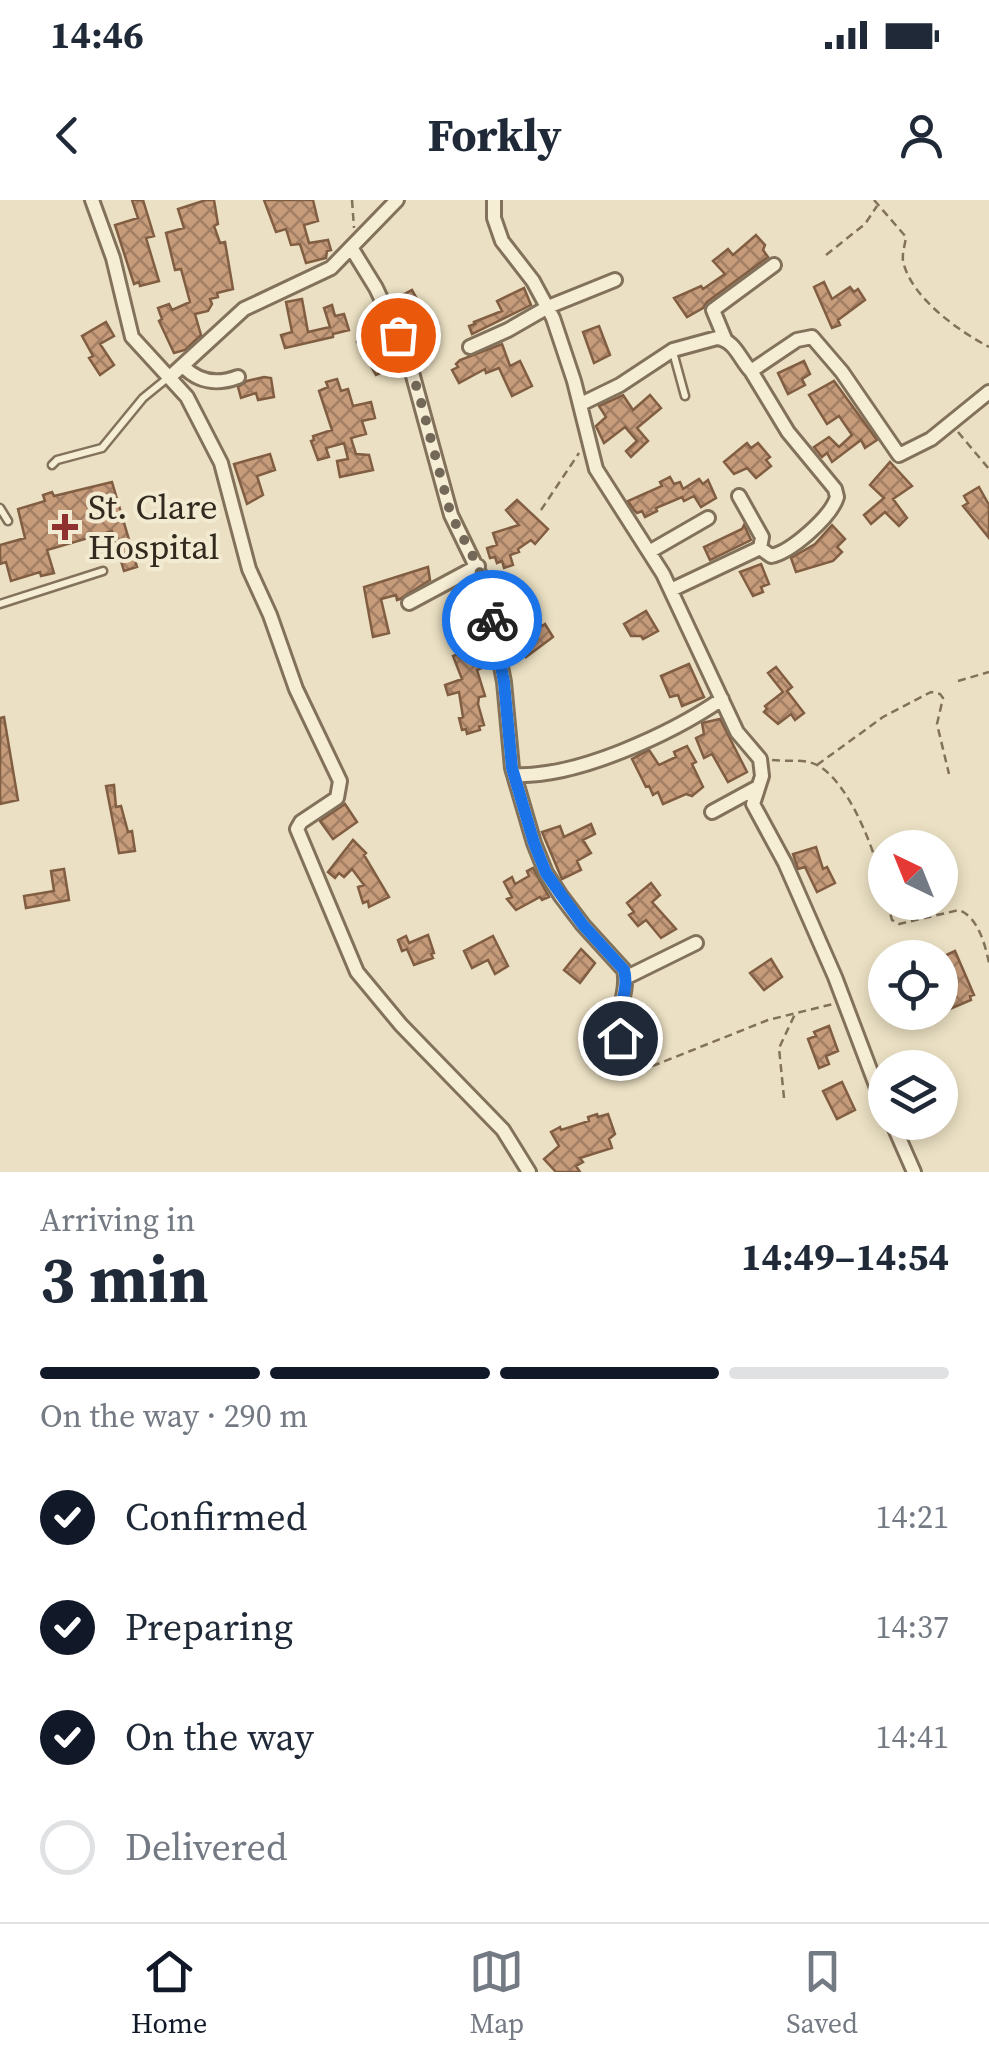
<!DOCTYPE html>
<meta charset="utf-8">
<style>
:root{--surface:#fff;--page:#f2f2f3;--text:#1f2937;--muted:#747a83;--line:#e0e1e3;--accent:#111827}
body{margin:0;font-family:"Source Serif 4",serif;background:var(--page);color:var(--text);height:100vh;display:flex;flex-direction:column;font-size:38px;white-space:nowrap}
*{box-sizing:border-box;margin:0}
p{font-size:32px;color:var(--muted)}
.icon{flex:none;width:55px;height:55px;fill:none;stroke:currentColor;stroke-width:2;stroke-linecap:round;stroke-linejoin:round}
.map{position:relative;height:972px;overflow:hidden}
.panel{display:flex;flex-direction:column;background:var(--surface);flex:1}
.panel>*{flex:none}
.needle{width:65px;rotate:317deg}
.buttons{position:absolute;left:868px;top:630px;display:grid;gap:20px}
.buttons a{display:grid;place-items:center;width:90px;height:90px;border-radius:50%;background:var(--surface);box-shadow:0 5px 15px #0003;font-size:50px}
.pin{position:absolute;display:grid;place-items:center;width:85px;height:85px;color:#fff;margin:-42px;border:5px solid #fff;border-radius:50%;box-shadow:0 2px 10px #0007}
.courier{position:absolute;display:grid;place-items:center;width:100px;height:100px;margin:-50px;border:8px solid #1a73e8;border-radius:50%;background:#fff;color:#222;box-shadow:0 2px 12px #0007}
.headline em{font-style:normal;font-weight:700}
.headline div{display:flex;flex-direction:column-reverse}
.headline{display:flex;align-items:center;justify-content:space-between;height:170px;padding:0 40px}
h1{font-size:65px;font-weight:700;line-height:75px}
.bar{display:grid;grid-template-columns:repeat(4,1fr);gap:15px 10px;align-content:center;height:120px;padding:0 40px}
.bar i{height:12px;border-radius:8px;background:var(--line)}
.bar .selected{background:var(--accent)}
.bar p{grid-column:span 4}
ol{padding:0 40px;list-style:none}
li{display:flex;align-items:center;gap:30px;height:110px}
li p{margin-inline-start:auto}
li .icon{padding:10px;border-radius:50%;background:var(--accent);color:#fff;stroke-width:4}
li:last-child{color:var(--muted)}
li i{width:55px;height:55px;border:5px solid var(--line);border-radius:50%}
.status{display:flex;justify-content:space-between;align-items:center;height:70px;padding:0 50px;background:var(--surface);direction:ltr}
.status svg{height:28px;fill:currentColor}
header{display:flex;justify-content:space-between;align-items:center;height:130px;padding:0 40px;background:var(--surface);font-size:45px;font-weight:700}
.menu{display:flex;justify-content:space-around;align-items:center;height:140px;border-top:2px solid var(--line);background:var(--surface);font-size:28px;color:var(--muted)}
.menu a{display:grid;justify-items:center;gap:5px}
.menu .selected{color:var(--accent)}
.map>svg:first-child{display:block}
.building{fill:url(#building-cross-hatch);stroke:#815d42;stroke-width:2.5}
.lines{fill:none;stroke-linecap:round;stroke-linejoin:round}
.lane-casing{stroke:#83725b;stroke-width:11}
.street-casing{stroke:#83725b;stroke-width:18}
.path{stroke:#83725b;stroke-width:2.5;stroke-dasharray:8 5;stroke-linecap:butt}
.lane{stroke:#f6edd5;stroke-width:6}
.street{stroke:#f6edd5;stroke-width:12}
.done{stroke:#746958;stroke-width:10;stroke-dasharray:0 18}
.route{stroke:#1a73e8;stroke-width:12}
.poi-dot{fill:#8e312f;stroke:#f3ead2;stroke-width:4}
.labels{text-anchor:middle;stroke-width:8;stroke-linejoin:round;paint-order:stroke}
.poi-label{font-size:35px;fill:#34291e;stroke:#f3ead2;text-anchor:start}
</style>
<div class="status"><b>14:46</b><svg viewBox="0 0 49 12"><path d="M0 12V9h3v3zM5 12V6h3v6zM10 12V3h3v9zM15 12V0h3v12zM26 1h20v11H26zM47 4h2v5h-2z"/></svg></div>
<header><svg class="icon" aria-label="back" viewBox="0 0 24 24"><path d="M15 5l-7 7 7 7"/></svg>Forkly<svg class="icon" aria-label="person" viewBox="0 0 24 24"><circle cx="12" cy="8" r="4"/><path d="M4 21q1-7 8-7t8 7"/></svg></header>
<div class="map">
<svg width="989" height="972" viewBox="0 0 989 972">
<defs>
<pattern id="building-cross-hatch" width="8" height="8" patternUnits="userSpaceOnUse" patternTransform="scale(2.5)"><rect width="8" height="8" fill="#c69c7b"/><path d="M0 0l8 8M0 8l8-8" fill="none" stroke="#a27f64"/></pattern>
</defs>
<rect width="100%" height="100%" fill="#ebe0c3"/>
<path class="building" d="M132 0H143L154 36 146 38 159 81 140 86 139 82 134 84 115 25 138 18Z
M206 0H214L218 24 214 26 220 43 225 42 233 89 217 93 218 97 210 99 212 104 208 111 195 114 201 135 185 150 174 153 159 121 162 119 158 108 169 104 172 110 190 102 181 69 175 70 166 33 184 28 178 9Z
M264 0H313L318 21 304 25 309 43 328 40 331 50 327 51 326 58 306 63 300 44 291 45 286 29 276 32Z
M756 35 765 45 763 50 768 57 707 102 703 108 687 117 674 98 701 86 703 89 725 74 713 61 728 49 733 55Z
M824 82 832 99 850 87 854 92 858 89 865 100 838 120 840 125 832 128 814 87Z
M524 88 531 105 472 134 469 126 475 124 474 122 502 111 497 101Z
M412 90 431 124 412 133 408 124 411 123 397 98Z
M302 99 308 132 330 127 324 108 332 105 335 116 344 114 349 130 333 134V137L285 148 281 135 292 132 286 102Z
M106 122 114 136 100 144 114 165 100 175 89 158 93 156 82 136Z
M599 126 610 155 594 163 583 132Z
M383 127 388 138 380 141 384 148 377 152 385 171 376 175 357 142Z
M502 144 510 166 520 161 532 186 512 196 499 168 486 173 485 169 459 183 452 170 458 167 456 164 460 160Z
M804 161 810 174 802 179 805 185 788 194 778 173Z
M264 177 271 178 274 197 258 200 256 193 241 198 238 187 247 181Z
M337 179 341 191 348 189 353 206 371 202 375 218 362 221 366 234 351 238 356 254 369 255 373 270 340 277 337 261 348 259 344 243 326 248 329 257 318 260 311 241 314 240 313 236 332 230 319 191 328 187 326 182Z
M834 181 877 240 865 248 861 240 832 262 827 253 822 257 814 247 829 237 839 247 852 235 839 216 827 224 809 195Z
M623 195 633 210 650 195 661 208 637 228 648 241 631 257 626 251 637 241 625 227 604 243 596 226 606 217 599 206Z
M747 243 751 248 758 243 770 257 766 260 771 266 756 278 747 268 734 274 724 262Z
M270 254 275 270 257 276 263 295 247 304 234 264Z
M890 262 912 286 893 299 907 318 899 326 885 312 871 324 864 315 884 298 870 285Z
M670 277 674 284 680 282 683 289 699 279 703 284 708 280 716 298 701 307 694 296 684 301 682 297 656 308 657 311 645 317 642 311 637 313 634 310 628 301 662 286 660 282Z
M112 282 137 367 124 371 112 331 47 350 54 373 41 376 40 372 11 381 6 362 0 364V345L25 338 18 309 45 301 43 295 52 292 54 296Z
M979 287 989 305V338L963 306 968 303 964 296Z
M517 300 548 329 535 344 531 340 518 349 519 352 510 355 513 365 504 368 502 361 497 363 495 357 490 358 487 348 497 345 493 333 519 325 506 310Z
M744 325 751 340 710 360 704 347 742 329Z
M832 325 845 339 837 347 842 352 833 361 796 372 791 358 815 344Z
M761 364 769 384 761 387 763 392 753 396 740 372Z
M428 367 430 380 400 399 397 400 396 395 381 399 389 433 373 437 364 387Z
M646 411 658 431 643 439 641 436H631L624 424Z
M539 422 542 426 545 424 553 437 526 457 517 436Z
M471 449 473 453 481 450 484 459 481 460 484 467 477 470 485 496 479 497 478 504 484 525 479 526 480 530 467 534 466 529 462 530 459 518 463 517 459 492 448 495 445 485 462 479 453 456Z
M689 464 704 497 682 506 678 495 670 497 661 476Z
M776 467 792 487 787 491 804 513 795 520 791 514 778 524 764 512 767 509 765 506 783 492 768 473Z
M4 517 18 600 0 604V518Z
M720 519 747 572 728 582 712 554 704 558 696 538 704 534 702 523Z
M687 546 696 562 692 564 703 587 692 596 686 594 663 604 658 592 653 595 649 586 646 587 632 559 649 550 659 565 676 557 674 552Z
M114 585 116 607 121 606 128 632 132 631 135 651 119 653 106 586Z
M345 604 357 622 333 639 320 621Z
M591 624 595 634 583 640 591 653 577 661 581 670 562 679 542 632 560 626 564 637Z
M353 640 366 653 364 655 389 697 369 707 368 701 363 703 358 687 364 685 352 669 344 677 339 673 335 678 328 672Z
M816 647 823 669 827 667 835 683 817 692 805 667 798 669 793 654Z
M533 668 549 697 542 700 540 697 516 710 507 699 512 697 504 682 512 677 515 684 529 676 527 671Z
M64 669 69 700 26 708 24 696 54 691 51 671Z
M651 683 660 695 652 702 676 729 661 738 646 720 638 726 629 715 634 712 627 703Z
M428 735 434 753 431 754 433 758 414 765 407 749 402 751 398 740 406 736 409 743Z
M493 736 508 766 495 774 488 760 472 768 464 751Z
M581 749 595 763 580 783 564 770Z
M955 751 974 795 970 796 971 800 945 811 941 800 947 798 943 788 947 786 940 770 944 768 940 758Z
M771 759 782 777 764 790 750 773Z
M829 826 838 851 826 856 829 864 819 868 808 839 816 836 814 832Z
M842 882 855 910 837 919 823 891Z
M597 914 598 917 608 914 615 934 609 939 612 948 580 958 583 962 576 966 580 972H556L544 959 559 946 551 932 560 927 561 930 589 921 588 917Z"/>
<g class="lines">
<g class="lane-casing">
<path id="lane" d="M673 152 685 196
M52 265 57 260 102 248 143 198 170 176
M0 308 8 321
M0 404 103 371"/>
</g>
<g class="street-casing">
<path id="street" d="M92 0 113 58 132 137 187 197 221 263 249 369 270 415 296 489 340 581 337 598 301 622 297 629 357 772 401 825 503 930 529 972
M494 0V18L502 41 533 81 553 118 574 181 596 269 663 374 737 532 760 559 762 576 753 604 785 663 835 777 885 909
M352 49 376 88 407 154 451 315 485 385 504 482 512 568 534 643 546 673 561 696 583 725 624 770C629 792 615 812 619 838
M725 139 713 110 774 65
M470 147 508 130 548 107 615 80
M183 166C198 182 217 185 238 177
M751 171 788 232 835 289 837 297C831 317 791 352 771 356L760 348
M171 176 244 109 331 68 397 0
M581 204 620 185 673 150 717 138C735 140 740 160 751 171L797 140 812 137 842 172 899 255 931 239 989 192
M649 352 708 318
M671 390 760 348 762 337 739 296
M409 403 478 366
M514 575C576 578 671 534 722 499
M712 612 758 587
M627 777 696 743
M892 922 914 972"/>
</g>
<path class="path" d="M352 0 354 28
M874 0 906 37C905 45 902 53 903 61 911 98 959 131 989 147
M826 55 865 24 877 6
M958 232 989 269
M541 310 579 253
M958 481 989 472
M772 560C788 562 805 558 819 566 852 586 877 657 885 693
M817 565 883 517 931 492 940 494 943 498 937 524 949 574
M887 702 892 720 899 724 959 710C978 717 985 744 989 763
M624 847 632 861 645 869 768 820 833 804
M784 898 779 848 795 814"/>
<use href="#lane" class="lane"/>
<use href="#street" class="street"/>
</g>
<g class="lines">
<path class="done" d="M398 135 418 191 451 315 478 366 492 420"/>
<path class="route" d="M492 420 504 482 512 568 534 643 546 673 562 696 583 725 624 770C630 791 615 812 620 838"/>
</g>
<path class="poi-dot" d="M60 312h10v10h10v10h-10v10h-10v-10h-10v-10h10z"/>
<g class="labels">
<g class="poi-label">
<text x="88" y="319">St. Clare<tspan x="88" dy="40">Hospital</tspan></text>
</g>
</g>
</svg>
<div class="buttons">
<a><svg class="needle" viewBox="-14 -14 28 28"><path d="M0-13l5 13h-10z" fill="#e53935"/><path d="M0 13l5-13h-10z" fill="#747a83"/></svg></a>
<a><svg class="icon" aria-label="locate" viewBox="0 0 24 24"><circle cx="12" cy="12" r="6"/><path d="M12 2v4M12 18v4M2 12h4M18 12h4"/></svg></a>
<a><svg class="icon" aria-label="layers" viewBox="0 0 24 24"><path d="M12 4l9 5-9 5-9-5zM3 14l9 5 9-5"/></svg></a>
</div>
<div class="pin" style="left:398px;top:135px;background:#ea580c"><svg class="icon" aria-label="bag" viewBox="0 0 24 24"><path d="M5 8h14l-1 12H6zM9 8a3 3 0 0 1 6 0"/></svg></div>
<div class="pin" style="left:620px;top:838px;background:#1f2937"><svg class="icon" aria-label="home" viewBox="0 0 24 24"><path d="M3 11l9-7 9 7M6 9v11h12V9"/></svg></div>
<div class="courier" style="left:492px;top:420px"><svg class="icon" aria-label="bike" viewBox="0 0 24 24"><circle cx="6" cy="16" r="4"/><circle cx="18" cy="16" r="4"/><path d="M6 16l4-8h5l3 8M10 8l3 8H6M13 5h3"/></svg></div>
</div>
<section class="panel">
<div class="headline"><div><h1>3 min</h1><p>Arriving in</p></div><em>14:49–14:54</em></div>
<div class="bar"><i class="selected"></i><i class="selected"></i><i class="selected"></i><i></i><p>On the way · 290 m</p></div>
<ol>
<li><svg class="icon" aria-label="check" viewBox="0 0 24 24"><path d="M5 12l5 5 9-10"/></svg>Confirmed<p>14:21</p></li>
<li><svg class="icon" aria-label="check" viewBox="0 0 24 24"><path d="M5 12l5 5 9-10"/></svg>Preparing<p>14:37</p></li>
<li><svg class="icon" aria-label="check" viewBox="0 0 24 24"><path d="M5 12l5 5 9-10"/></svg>On the way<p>14:41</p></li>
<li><i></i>Delivered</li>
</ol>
</section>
<nav class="menu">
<a class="selected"><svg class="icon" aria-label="home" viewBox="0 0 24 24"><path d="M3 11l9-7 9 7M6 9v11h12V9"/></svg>Home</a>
<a><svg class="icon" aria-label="map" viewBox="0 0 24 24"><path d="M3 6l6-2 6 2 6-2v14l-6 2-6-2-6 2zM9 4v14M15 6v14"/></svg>Map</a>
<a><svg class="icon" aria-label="saved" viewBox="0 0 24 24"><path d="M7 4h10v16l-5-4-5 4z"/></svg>Saved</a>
</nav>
